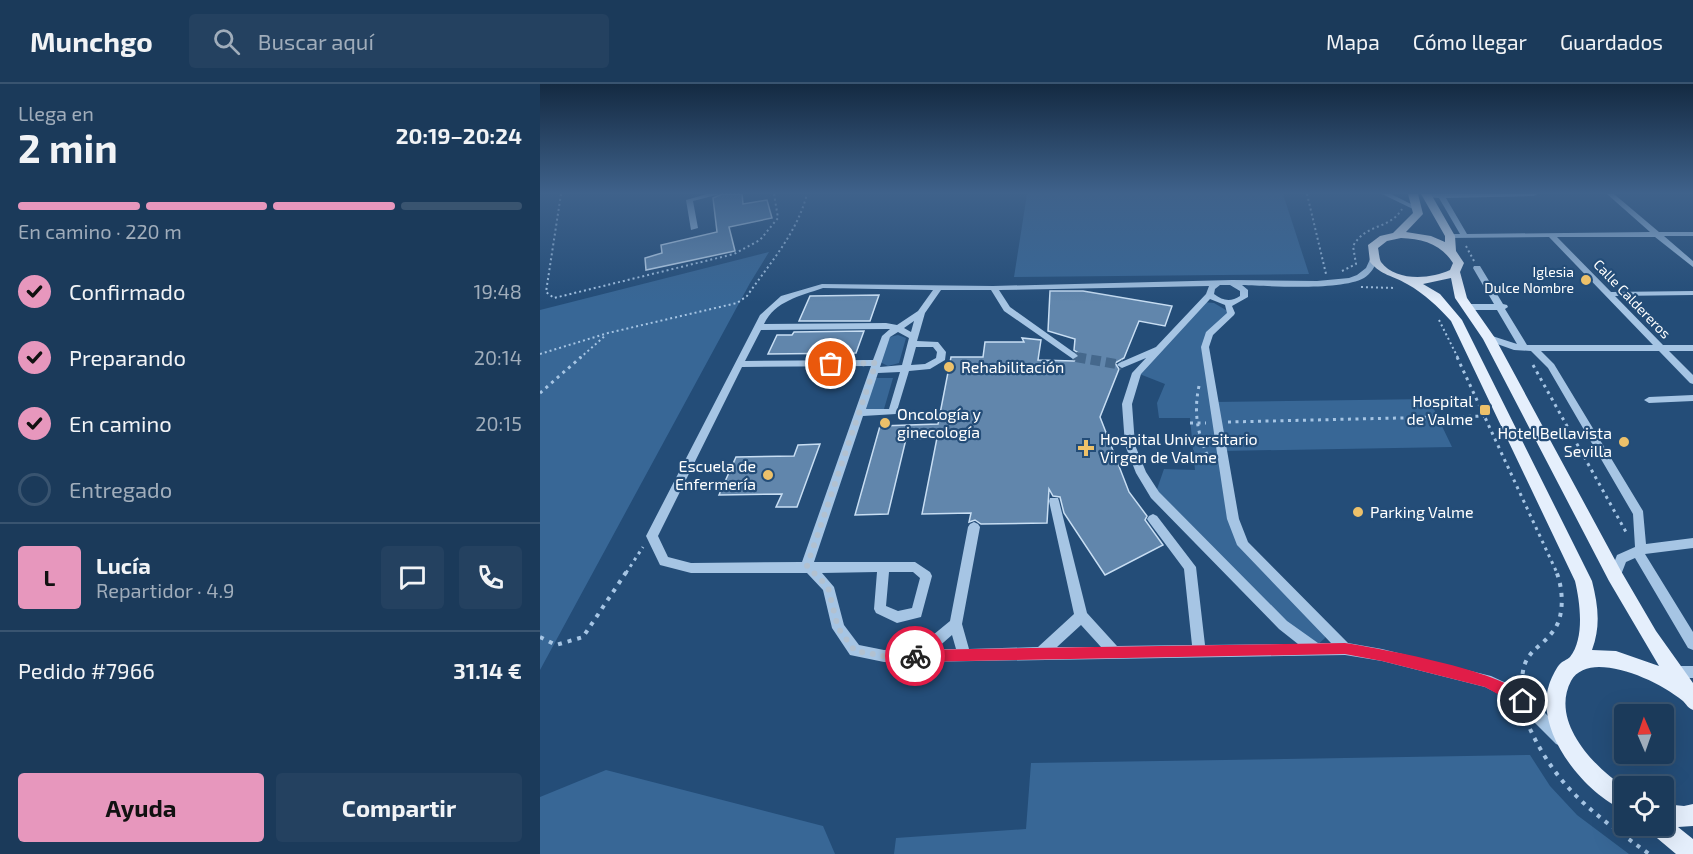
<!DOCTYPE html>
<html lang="es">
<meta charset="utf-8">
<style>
:root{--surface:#1b3a5a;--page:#244160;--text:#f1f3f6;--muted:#a0adbb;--line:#395470;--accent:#e797bd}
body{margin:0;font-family:"Exo 2",sans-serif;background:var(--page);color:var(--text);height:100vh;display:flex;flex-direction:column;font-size:22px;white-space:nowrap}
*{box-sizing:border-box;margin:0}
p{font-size:20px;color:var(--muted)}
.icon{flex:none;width:33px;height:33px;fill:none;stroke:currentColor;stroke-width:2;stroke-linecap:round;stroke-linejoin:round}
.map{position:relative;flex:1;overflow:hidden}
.panel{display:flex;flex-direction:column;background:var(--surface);width:540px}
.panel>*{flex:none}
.needle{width:39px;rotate:358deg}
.tools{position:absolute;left:1074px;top:620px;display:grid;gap:12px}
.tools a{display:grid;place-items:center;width:60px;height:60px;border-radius:6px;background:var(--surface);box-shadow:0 6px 24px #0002,0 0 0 2px var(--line);font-size:30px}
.pin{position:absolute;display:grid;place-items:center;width:51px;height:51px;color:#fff;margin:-26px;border:3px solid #fff;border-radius:50%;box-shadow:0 2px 6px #0007}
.courier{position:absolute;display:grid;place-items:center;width:60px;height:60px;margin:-30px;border:4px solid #e11d48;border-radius:50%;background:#fff;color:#222;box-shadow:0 2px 8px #0007}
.head em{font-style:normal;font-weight:700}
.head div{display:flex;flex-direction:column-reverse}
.head{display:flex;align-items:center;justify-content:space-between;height:102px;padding:0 18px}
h1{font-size:39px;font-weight:700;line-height:45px}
.bar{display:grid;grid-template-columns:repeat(4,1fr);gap:9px 6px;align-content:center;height:72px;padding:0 18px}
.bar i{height:8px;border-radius:4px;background:var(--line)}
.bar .selected{background:var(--accent)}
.bar p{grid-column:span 4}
.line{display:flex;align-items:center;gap:15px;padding:0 18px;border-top:2px solid var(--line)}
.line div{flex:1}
.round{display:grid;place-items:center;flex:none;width:63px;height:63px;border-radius:6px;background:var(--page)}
ol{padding:0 18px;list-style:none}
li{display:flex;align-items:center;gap:18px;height:66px}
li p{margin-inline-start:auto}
li .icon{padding:6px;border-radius:50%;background:var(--accent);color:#111;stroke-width:4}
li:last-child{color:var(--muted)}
li i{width:33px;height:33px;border:3px solid var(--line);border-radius:50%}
.cta{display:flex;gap:12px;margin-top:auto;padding:12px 18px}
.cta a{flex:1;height:69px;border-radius:6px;background:var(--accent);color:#111;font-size:24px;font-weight:700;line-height:69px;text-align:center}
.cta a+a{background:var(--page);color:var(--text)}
header{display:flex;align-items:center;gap:36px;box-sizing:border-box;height:84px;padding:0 30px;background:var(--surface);border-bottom:2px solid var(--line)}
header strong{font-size:28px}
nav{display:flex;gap:33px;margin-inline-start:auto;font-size:21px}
.search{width:420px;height:54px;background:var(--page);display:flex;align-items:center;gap:15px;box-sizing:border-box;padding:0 21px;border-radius:6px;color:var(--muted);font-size:22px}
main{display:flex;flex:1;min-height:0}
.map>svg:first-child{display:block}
.green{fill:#386796}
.building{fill:#6186ac;stroke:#c8def3;stroke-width:1.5}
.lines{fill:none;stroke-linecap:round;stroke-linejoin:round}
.minor-tunnel-far1{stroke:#45688c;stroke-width:8;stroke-dasharray:8 4;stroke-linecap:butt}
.minor-tunnel{stroke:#45688c;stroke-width:10;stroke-dasharray:10 5;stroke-linecap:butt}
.path-far2{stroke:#a6c5e4;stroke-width:2;stroke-dasharray:2 3;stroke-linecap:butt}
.path-far1{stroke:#a6c5e4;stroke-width:3;stroke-dasharray:3 4.5;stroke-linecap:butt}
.path{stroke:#a6c5e4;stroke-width:4;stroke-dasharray:4 6;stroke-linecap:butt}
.minor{fill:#a6c5e4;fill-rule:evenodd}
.major{fill:#e5effc;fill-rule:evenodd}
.route{fill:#e11d48}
.done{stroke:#b2c1d0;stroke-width:6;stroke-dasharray:0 10.8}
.poi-dot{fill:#edc16a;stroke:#244d78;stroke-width:2}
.labels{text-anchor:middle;stroke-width:4.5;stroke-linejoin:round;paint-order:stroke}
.far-poi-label{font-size:14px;fill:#fff;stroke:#244d78;text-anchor:end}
.far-street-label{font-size:14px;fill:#fff;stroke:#244d78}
.poi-label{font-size:16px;fill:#fff;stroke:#244d78;text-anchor:start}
</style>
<header>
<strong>Munchgo</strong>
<div class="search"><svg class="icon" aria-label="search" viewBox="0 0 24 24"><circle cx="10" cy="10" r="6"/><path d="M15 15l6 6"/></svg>Buscar aquí</div>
<nav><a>Mapa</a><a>Cómo llegar</a><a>Guardados</a></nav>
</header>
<main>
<section class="panel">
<div class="head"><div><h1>2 min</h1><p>Llega en</p></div><em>20:19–20:24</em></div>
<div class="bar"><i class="selected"></i><i class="selected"></i><i class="selected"></i><i></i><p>En camino · 220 m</p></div>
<ol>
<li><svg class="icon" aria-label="check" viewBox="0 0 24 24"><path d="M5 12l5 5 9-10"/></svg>Confirmado<p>19:48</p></li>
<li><svg class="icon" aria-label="check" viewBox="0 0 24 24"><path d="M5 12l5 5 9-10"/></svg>Preparando<p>20:14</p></li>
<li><svg class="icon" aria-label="check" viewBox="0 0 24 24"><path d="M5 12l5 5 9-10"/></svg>En camino<p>20:15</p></li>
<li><i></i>Entregado</li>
</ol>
<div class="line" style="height:108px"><b class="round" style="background:var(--accent);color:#111">L</b><div><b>Lucía</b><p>Repartidor · 4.9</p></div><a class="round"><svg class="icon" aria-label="chat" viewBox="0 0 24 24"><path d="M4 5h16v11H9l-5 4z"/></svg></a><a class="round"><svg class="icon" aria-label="phone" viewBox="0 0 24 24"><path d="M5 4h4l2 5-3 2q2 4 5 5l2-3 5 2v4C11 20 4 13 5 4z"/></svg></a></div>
<div class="line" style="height:78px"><div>Pedido #7966</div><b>31.14 €</b></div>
<div class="cta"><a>Ayuda</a><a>Compartir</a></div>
</section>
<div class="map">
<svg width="1153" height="770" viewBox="0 0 1153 770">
<rect width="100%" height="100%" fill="#244d78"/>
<path class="green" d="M487 110H743L769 190 474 193Z
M229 168 210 199 0 586V226Z
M664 218 674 219 691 229 669 250 665 263 673 318 889 315 912 363 681 367 703 461 783 541 785 554 774 564 615 411 624 385 655 386 650 334H619L617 319 625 300 597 289Z
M358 251 366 254 359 279 348 282 340 278 350 253Z
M335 294H353L344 325H326Z
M990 671 1010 702 1037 731 1089 770H354L356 754 486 745 491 679Z
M66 686 283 742 295 770H0V713Z"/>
<path class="building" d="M182 110H202L203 120 227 116 232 134 189 143 195 167 106 186 105 174 122 169 121 161 177 148 173 114Z
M510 207H543L632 222 625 242 599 237 584 274 575 279 579 285 560 333 589 408 607 432 605 436 623 461 565 491 524 429 520 413 513 412 509 405 507 439 441 440 435 436 429 438 431 429 382 430 397 354 366 355 348 430 315 431 340 342 398 340 411 273H443L445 258H484L482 254 501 256 498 276 534 277 539 274 540 270 534 266 535 255 508 247Z
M339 211 330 237H259L270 212Z
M324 247 316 269 228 270 237 251H252L254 248Z
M280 360 257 423H236L242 410 179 411 196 373 254 372 258 361Z"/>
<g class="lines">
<path class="minor-tunnel-far1" d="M533 272 544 274"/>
<path class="minor-tunnel" d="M536 273 582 281"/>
<path class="path-far2" d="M21 110 6 208 14 214 194 170 220 156 238 134 234 110
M767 110 786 190
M926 162 934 177
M802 187 816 180 813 162C826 139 849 146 862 125
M821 203 856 204
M899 236 918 274
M0 270 68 249 197 219 207 212C230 179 257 149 267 110
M40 274 66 251"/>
<path class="path-far1" d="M917 273 1017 489
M993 281 1086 448
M659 302C653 330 658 353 671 379
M0 309 41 273
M688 338 944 332
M650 339H666
M86 489 103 463"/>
<path class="path" d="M0 553 16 561 43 553 87 487
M982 600C982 566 998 568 1014 546 1025 531 1023 503 1016 487
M990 645C1019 707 1056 731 1109 770"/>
<path class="minor" d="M167 110H180L153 117 158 144 151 146 146 116Z
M842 110H851L881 125 875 126Z
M886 110H997L994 112 906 114 927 150 1110 148 1067 110H1074L1119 148H1153V152H1124L1153 177V183L1115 153H1017L1071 208 1153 207V211L1075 212 1123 261H1153V267H1129L1153 291V300L1150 299 1119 267H1001L1014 280 1103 427 1106 460 1153 454V464L1105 470 1153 548V566L1148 564 1095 474 1086 478 1079 496 1075 497 1071 496 1069 492 1077 471 1095 463 1093 430 1008 284 991 267 974 266 946 256 945 254 949 251 977 260 957 226H927L923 223 927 220H954L933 184 934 182H940L963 220 967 221 968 223 965 225 987 261H1113L1009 153 907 154V150H920L899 114 885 113 884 112Z
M831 173H837L838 175C835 182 831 190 824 194 800 207 730 202 702 201L708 206V213L692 222 695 229 694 231 673 251 669 263 699 435 708 458 808 559 842 565 951 592 975 603 988 612 1026 650 1028 655 1026 660 1021 662 1016 660 978 622 965 613 945 603 842 577 805 571 378 578H344L310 571 292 544 283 506 267 489H151L120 481 106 452 220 231 241 212 282 200 453 202 692 196 777 197 809 194 817 191 826 184ZM680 201H690L700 207V212C691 218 683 217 674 210L675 205ZM669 202 666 210 616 263 579 279 577 281 582 284 606 274 592 289 582 320 585 361 596 389 611 414 739 545 758 560 665 561 656 483 617 432 613 430 609 432 607 435 609 438 644 485 652 561 577 562 547 529 519 417 518 414H510L509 417 534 530 498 563 429 565 422 540 440 443 438 440 434 438 430 440 428 443 410 537 376 565 344 566 319 561 304 541 294 503 282 489 337 488 334 525 336 529 357 539 381 533 392 492 390 488 375 478H274L323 332 356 330 369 287 390 285 405 276 406 268 398 258 377 257 385 229 401 206H451L464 227 533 275 538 272 536 270 470 223 459 206ZM283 204 393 206 378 227 357 241 346 239 224 240C235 217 260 212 283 204ZM670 215 685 221 687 229 666 248 661 263 687 435 697 461 791 559H778L747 537 619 408 606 388 595 361 592 320 601 290ZM374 237 371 248 364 244ZM346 245H350L342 252 333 276 205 277 221 246ZM358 248 369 254 362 281 340 283 350 253ZM376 263H393L397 268 396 274 385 280 371 281ZM331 282 262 478 151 479 128 473 118 452 202 283ZM360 288 349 325H326L338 289ZM349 488H373L380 494 372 524 358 527 346 522ZM541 541 561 563H517ZM412 551 416 565H396Z
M1153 311V317L1109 319 1104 316 1109 313Z
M1134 582H1153V594H1134L1129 593 1127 588 1129 583Z"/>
<path class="major" d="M868 110H878L883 130 866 148 891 152 905 158V152L881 110H891L915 152 916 167 924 179 920 188 927 214 955 254 1081 487 1116 547 1153 599V626C1147 623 1147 621 1143 617 1122 600 1086 583 1059 583 1048 583 1036 587 1031 597 1010 637 1053 682 1084 703V726C1044 709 994 647 1009 601 1011 595 1015 586 1019 581 1022 577 1027 576 1030 573 1045 554 1040 518 1035 497L911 237C897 222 885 210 867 200 852 191 842 192 830 178L828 161 840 152 853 149 873 129ZM861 154C883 155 901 160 913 179L910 186C891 195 856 198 841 178 839 174 839 168 838 164L847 157ZM911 194 915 214 943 255 1069 497 1119 582 1076 567 1052 566C1061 542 1058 521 1052 497L922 236 900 210 883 200Z
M1124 720 1144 722 1153 720V742L1138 743 1153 755V770H1136L1111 749 1108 741H1124Z"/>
</g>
<linearGradient id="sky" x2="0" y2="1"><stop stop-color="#142a42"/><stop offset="0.5" stop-color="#3f628b"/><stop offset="1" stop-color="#3f628b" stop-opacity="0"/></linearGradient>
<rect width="1153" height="218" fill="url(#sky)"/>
<path class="route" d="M805 559C837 564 978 589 989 617L988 622 983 624 945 603 842 577 805 570 375 578 369 572 375 566Z"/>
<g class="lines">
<path class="done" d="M291 280 336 279 267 482 288 503 298 544 315 567 344 572H375"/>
</g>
<g class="poi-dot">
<circle cx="1046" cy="196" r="6"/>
<circle cx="409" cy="283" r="6"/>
<rect x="939" y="320" width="12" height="12" rx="3"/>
<circle cx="345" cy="339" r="6"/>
<circle cx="1084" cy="358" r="6"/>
<path d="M543 355h6v6h6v6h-6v6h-6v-6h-6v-6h6z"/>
<circle cx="228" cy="391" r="6"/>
<circle cx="818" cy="428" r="6"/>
</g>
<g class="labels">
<g class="far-poi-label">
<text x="1034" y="193">Iglesia<tspan x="1034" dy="16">Dulce Nombre</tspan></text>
</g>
<g class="far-street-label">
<text transform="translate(1092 215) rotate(46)" y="5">Calle Caldereros</text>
</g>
<g class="poi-label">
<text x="421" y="289">Rehabilitación</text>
<text x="933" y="323" text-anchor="end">Hospital<tspan x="933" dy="18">de Valme</tspan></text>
<text x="357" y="336">Oncología y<tspan x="357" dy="18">ginecología</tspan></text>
<text x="1072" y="355" text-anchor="end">Hotel Bellavista<tspan x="1072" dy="18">Sevilla</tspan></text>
<text x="560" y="361">Hospital Universitario<tspan x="560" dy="18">Virgen de Valme</tspan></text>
<text x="216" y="388" text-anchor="end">Escuela de<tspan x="216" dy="18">Enfermería</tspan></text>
<text x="830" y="434">Parking Valme</text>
</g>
</g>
</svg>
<div class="tools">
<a><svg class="needle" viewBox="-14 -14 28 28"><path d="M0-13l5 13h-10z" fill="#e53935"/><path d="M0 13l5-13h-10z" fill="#a0adbb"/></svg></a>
<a><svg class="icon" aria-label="locate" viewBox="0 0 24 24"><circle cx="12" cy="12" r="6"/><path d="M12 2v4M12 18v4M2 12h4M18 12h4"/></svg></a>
</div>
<div class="pin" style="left:291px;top:280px;background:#ea580c"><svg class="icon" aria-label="bag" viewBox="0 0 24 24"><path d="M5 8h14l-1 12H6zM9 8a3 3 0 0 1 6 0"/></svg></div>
<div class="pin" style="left:983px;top:617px;background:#1f2937"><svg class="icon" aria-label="home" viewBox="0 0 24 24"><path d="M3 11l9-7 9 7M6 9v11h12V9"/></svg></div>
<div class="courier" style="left:375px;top:572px"><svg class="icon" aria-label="bike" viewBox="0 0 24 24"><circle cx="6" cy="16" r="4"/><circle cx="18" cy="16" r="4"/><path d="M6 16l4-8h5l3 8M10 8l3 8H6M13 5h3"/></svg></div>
</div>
</main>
